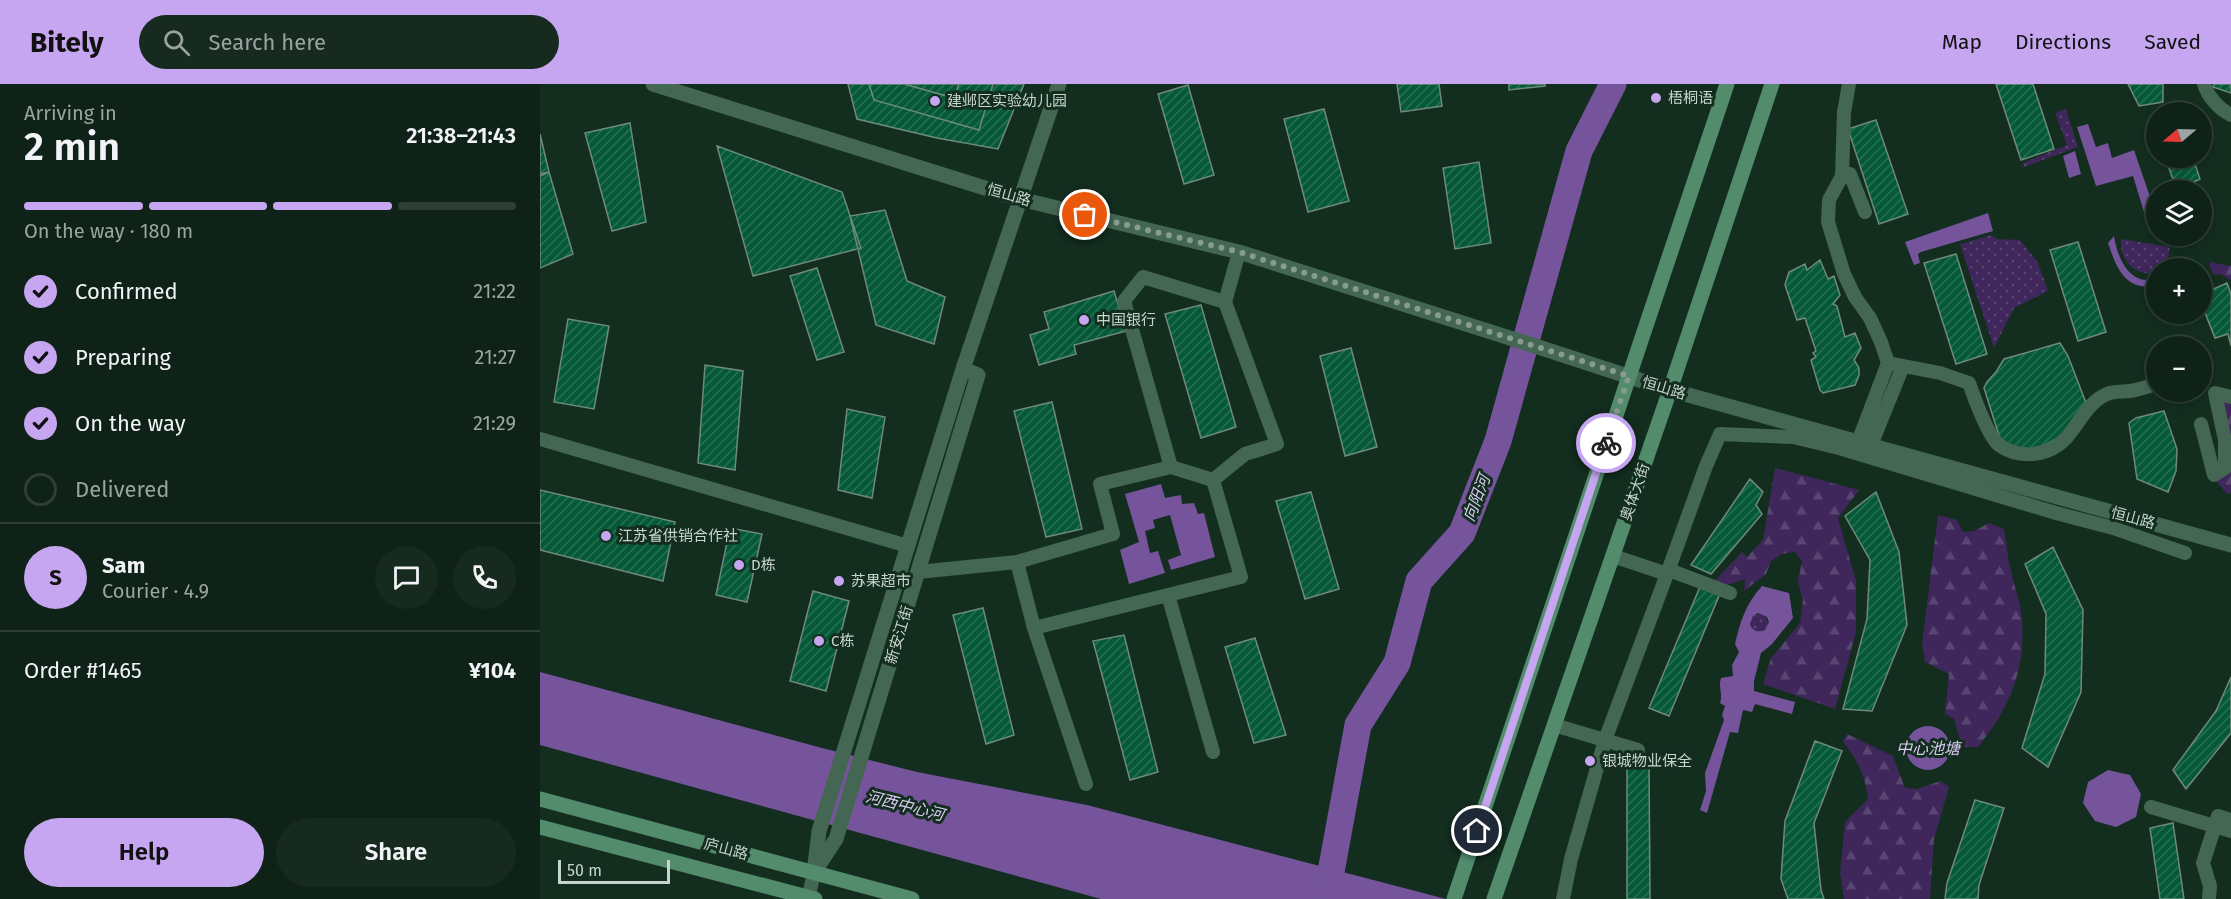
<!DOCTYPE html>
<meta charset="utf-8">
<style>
:root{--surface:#0e2217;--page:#172a20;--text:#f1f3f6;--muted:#9ba4a1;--line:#2e3f36;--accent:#c6a6f0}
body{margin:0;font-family:"Fira Sans","Noto Sans SC",sans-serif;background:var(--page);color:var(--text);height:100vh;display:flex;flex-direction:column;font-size:22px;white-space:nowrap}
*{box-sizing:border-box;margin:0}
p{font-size:20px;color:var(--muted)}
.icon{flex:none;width:33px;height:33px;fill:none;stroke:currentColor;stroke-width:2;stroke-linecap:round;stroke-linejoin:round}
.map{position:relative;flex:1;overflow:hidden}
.panel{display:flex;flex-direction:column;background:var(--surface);width:540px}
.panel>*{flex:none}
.needle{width:39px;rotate:251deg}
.tools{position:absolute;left:1606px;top:18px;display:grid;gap:12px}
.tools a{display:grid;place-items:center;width:66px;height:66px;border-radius:50%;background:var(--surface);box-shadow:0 3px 9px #0003,0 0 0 2px var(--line);font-size:30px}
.scale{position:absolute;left:18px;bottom:15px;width:112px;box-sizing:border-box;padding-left:6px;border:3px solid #c7d6cd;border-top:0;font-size:16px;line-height:21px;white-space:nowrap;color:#c7d6cd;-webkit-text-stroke:4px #132d1f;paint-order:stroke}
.pin{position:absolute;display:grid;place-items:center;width:51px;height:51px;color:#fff;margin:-26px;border:3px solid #fff;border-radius:50%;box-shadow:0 2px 6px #0007}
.courier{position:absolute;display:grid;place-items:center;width:60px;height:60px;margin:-30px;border:4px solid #c6a6f0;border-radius:50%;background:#fff;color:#222;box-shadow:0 2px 8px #0007}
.summary em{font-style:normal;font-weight:600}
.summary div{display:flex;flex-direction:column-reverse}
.summary{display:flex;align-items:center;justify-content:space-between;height:102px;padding:0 24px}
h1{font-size:39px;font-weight:600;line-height:45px}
.bar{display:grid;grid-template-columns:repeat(4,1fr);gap:9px 6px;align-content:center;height:72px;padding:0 24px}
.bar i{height:8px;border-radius:4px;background:var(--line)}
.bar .current{background:var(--accent)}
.bar p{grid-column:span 4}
.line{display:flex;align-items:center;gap:15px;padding:0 24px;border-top:2px solid var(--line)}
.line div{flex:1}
.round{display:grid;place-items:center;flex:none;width:63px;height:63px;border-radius:32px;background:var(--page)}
ol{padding:0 24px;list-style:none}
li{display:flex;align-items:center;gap:18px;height:66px}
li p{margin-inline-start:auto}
li .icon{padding:6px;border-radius:50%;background:var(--accent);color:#111;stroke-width:4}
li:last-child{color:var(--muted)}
li i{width:33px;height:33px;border:3px solid var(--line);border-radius:50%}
.action{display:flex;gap:12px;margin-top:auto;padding:12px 24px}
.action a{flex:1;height:69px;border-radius:36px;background:var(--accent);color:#111;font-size:24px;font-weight:600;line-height:69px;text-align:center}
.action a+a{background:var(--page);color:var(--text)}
header{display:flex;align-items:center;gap:36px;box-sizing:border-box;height:84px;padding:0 30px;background:var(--accent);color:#111}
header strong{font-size:28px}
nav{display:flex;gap:33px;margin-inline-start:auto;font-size:21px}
.search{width:420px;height:54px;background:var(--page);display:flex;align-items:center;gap:15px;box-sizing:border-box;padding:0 21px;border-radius:33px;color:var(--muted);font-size:22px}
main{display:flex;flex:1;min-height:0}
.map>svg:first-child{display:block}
.grass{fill:url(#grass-dots)}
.forest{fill:url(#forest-firs)}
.water{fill:#75549b;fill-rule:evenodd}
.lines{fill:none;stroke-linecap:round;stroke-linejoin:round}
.river{stroke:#75549b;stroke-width:27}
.building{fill:url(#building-hatch);stroke:#6e8b7a;stroke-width:1.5}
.minor{stroke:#446754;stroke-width:14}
.tertiary{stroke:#446754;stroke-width:15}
.secondary{stroke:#528c6d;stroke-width:15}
.done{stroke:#889b90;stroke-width:6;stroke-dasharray:0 10.8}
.route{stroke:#c6a6f0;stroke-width:8}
.poi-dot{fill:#c6a6f0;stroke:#132d1f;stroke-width:2}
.labels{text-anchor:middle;stroke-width:6;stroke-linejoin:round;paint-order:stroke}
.poi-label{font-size:15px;fill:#c7d6cd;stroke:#132d1f;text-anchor:start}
.street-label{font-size:15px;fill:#c7d6cd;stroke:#132d1f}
.water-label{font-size:16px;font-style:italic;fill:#dacaf2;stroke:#132d1f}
</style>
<header>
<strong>Bitely</strong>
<div class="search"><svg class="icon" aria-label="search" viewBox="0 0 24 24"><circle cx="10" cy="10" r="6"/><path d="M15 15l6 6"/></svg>Search here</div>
<nav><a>Map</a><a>Directions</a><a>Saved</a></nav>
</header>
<main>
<section class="panel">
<div class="summary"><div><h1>2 min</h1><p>Arriving in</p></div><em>21:38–21:43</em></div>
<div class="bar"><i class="current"></i><i class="current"></i><i class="current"></i><i></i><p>On the way · 180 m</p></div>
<ol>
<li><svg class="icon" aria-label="check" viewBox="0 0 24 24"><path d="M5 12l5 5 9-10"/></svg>Confirmed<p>21:22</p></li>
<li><svg class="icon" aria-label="check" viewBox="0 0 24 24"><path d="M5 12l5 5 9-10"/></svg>Preparing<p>21:27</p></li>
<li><svg class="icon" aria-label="check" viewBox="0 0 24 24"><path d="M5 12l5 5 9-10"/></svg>On the way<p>21:29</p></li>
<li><i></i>Delivered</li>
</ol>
<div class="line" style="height:108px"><b class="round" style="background:var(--accent);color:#111">S</b><div><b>Sam</b><p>Courier · 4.9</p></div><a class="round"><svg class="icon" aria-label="chat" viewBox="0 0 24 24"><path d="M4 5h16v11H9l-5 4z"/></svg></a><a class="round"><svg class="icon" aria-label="phone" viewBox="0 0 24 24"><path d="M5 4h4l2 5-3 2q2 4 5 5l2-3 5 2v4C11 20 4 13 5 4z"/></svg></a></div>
<div class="line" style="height:78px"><div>Order #1465</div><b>¥104</b></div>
<div class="action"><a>Help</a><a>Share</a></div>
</section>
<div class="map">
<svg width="1691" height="815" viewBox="0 0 1691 815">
<defs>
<pattern id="grass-dots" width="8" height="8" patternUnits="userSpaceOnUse" patternTransform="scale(1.5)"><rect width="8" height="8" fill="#3f265b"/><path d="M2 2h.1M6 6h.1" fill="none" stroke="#594571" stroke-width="1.8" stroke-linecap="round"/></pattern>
<pattern id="forest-firs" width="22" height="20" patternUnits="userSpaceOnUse" patternTransform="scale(1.5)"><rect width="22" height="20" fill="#3f265b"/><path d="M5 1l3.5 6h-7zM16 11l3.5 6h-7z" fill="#594571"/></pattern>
<pattern id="building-hatch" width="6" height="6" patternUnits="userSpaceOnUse" patternTransform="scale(1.5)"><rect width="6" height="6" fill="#055939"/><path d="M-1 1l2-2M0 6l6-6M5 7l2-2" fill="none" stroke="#287054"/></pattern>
</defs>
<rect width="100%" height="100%" fill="#132d1f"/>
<path class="grass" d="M1526 25 1538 63 1484 83 1483 79 1527 61 1515 29Z
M1451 151 1457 155 1480 156 1498 179 1508 207 1474 224 1454 264 1420 160Z
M1581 155 1630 163 1628 175 1621 184H1617V188C1595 194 1579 176 1581 155Z
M1210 539a9 9 0 1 1 18 0a9 9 0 1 1-18 0Z"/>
<path class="forest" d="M1670 178 1691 182V196L1680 190 1674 191 1670 184Z
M1678 314 1691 317V409L1687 410 1673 393 1689 383Z
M1235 384 1319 406 1298 434 1316 497V548L1295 625 1223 600 1231 574 1260 539 1263 515 1258 498 1262 477 1255 468 1242 470 1231 477 1226 490 1204 507 1205 495 1184 502 1175 497 1202 468 1207 473 1223 456Z
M1398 431 1417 436 1423 448 1434 447 1449 439 1464 445C1466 460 1468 476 1472 491 1475 505 1481 521 1482 536 1486 587 1469 624 1438 663H1422L1414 635 1405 630 1409 590 1385 578 1382 560Z
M1307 650 1353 672 1365 704 1377 705 1400 697 1409 703 1394 755 1390 815H1304L1300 789 1305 738 1328 715C1326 692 1316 675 1303 657Z"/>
<path class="water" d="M1548 40 1556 63 1568 59 1572 74 1594 66 1609 110 1617 127V143L1608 141 1593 92 1556 102 1537 43Z
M1535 67 1541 90 1529 94 1523 72Z
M1448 129 1453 147 1381 168 1378 170 1380 179 1374 181 1365 158Z
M1574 152C1577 173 1590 204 1617 194V202C1585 207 1577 185 1568 159Z
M621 400 625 414 641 411 642 420 654 419 658 430 664 429 675 473 631 486 628 476 641 471 630 431 613 436 615 444 605 447 610 469 618 467 625 489 589 500 580 466 599 458 585 410Z
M1222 502 1249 509 1253 534 1232 560 1221 569 1214 597V607L1255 618 1252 630 1215 620 1212 628 1203 626 1198 649 1190 648 1167 729 1160 726 1166 707 1165 689 1184 636 1182 631 1185 622 1180 619C1183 610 1178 603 1181 594L1193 592 1192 581 1199 568 1195 560C1200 538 1206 519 1222 502ZM1218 529 1227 533 1229 538 1225 546C1218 549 1212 547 1210 540L1213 532Z
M0 588 282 664 377 688 547 721 906 815H561L0 661Z
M1366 664a22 22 0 1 1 44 0a22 22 0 1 1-44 0Z
M1568 686 1590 691 1601 710 1596 733 1576 743 1555 737 1543 719 1548 698Z"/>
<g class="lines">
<path class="river" d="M786 815 818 641 857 579 879 497 922 449 958 357 1039 67 1073 0"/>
</g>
<path class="building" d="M308 0H484L458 65 397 54 317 35Z
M329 0H364L414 14 419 0H453L439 46 334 16Z
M857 0H899L902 22 861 28Z
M969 0H1005V2L969 6Z
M1456 0H1493L1514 65 1481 76Z
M1588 0H1623V18L1599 22Z
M1674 0H1691V9L1673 3Z
M648 1 674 91 644 100 618 10Z
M784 25 809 117 768 128 744 35Z
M1336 36 1368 130 1339 140 1308 45Z
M90 39 106 138 72 147 45 49Z
M0 50 9 88 0 90Z
M177 62 302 108 321 164 213 192Z
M1625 74H1653L1660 95 1647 101 1649 106H1631L1636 103Z
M939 78 951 159 915 165 903 84Z
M9 88 33 170 0 184V92Z
M345 126 367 197 405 213 394 260 336 241 310 132Z
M1538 158 1566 248 1538 257 1510 166Z
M1416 170 1447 270 1416 280 1384 179Z
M1280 176 1288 195 1294 192 1300 211 1293 220 1297 222 1305 253 1315 249 1321 264 1314 276 1319 284V291L1315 301 1283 309 1280 306 1271 276 1276 273 1273 269 1276 267 1265 234 1257 236 1245 201 1249 188 1265 180 1267 186Z
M277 184 304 268 277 276 250 192Z
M1687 199 1691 210V262L1688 250 1675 254 1662 221V210Z
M574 207 586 247 534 261 536 270 499 281 490 251 509 245 504 228Z
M661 221 696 343 661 354 625 230Z
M28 235 69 242 54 325 14 318Z
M1520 259 1528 272 1546 319 1524 351 1495 366H1483L1461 358 1444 304 1447 298 1456 288 1464 275Z
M811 264 837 363 805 372 780 272Z
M165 281 203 287 195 386 158 379Z
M512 318 542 445 506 453 474 327Z
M307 325 345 333 332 414 298 406Z
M1624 327 1637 365 1636 387 1628 408 1597 395 1589 339 1596 334Z
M1210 395 1223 408 1216 421 1222 430 1171 490 1151 481Z
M0 406 135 438 123 497 0 466Z
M771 408 799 505 765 515 736 417Z
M1336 408 1359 468 1367 541 1332 627 1303 625 1327 535 1330 476 1305 432Z
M190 444 222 450 207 518 176 511Z
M1513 463 1543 526 1541 608 1508 683 1482 664 1505 590 1506 530 1485 480Z
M1162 498 1181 507 1129 632 1109 624Z
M273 507 309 517 286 607 250 597Z
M443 524 474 651 446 660 413 531Z
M584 551 618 688 590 696 553 557Z
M715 554 746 651 714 659 685 563Z
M1691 593V649L1646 705 1633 686 1676 627Z
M1275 657 1302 667 1274 739 1281 806 1284 815H1248L1241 795 1245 737Z
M1087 675H1109L1110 815H1087Z
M1435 716 1464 724 1439 801 1438 815H1405L1407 799Z
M1633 739 1644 815H1620L1610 744Z"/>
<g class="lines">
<path class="minor" d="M1664 0C1668 13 1679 25 1691 31
M1302 92 1304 28 1309 0
M1325 128 1310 90 1302 92 1289 116 1288 138 1304 190 1315 213 1330 234 1341 258 1348 279 1400 289 1429 299C1434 313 1448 353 1459 361 1480 376 1510 372 1527 353 1540 338 1548 318 1567 310 1574 307 1583 308 1590 307 1599 306 1608 302 1617 300
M1661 340 1674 391 1685 384V356L1675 309 1691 313
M0 355 368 462
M1318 358 1348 279
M1331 361 1363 282
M631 383 673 396
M1073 472 1127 490
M477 478 573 450 560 400 631 383 584 217 603 193 685 218
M1129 486 1190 509
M378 488 477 478 494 544 701 493 673 396 705 370 737 360 685 218 699 168
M628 511 673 668
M494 544 546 700
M1014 641 1098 666
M1611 723 1691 747
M268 815 274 789
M1023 815 1031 775 1065 656 1127 490 1166 382 1180 350 1253 353 1299 364 1516 429 1573 444 1645 469
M1669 815 1670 802 1663 779 1678 732 1691 736"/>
<path class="tertiary" d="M113 0 480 115 699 168 986 259 1130 306 1691 461
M277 784 296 755 438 291 423 285
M274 789 279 747 423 285 519 0"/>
<path class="secondary" d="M0 715 372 815
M0 743 275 815
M914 815 1187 0
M954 815 1130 306 1232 0"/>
</g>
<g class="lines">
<path class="done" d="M545 131 699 168 1089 292 1066 359"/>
<path class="route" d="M937 747 1066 359"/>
</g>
<g class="poi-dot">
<circle cx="1116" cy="14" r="6"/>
<circle cx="395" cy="17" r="6"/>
<circle cx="544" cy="236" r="6"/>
<circle cx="66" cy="452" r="6"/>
<circle cx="199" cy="481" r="6"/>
<circle cx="299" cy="497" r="6"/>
<circle cx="279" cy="557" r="6"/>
<circle cx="1050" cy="677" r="6"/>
</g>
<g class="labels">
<g class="poi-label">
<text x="1128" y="19">梧桐语</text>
<text x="407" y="22">建邺区实验幼儿园</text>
<text x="556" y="241">中国银行</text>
<text x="78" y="457">江苏省供销合作社</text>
<text x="211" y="486">D栋</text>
<text x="311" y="502">苏果超市</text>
<text x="291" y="562">C栋</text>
<text x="1062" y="682">银城物业保全</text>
</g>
<g class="street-label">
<text transform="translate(469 111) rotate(16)" y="5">恒山路</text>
<text transform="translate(1124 304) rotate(17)" y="5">恒山路</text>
<text transform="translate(1095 408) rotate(-71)" y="5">奥体大街</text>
<text transform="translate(1593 434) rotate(15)" y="5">恒山路</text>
<text transform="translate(359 551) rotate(-73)" y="5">新安江街</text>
<text transform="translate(186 765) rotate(15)" y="5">庐山路</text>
</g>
<g class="water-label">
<text transform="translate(936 414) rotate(-69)" y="6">向阳河</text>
<text x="1388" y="670">中心池塘</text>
<text transform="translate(365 721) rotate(14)" y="6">河西中心河</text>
</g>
</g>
</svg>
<div class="tools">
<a><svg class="needle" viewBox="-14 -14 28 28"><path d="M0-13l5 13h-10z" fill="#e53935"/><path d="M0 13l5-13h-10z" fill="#9ba4a1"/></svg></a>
<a><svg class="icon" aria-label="layers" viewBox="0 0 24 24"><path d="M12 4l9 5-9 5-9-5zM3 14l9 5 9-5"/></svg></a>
<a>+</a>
<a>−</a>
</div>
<div class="scale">50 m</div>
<div class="pin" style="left:545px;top:131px;background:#ea580c"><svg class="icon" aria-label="bag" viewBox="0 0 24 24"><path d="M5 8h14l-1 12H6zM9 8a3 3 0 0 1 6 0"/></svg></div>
<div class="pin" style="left:937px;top:747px;background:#1f2937"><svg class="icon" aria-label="home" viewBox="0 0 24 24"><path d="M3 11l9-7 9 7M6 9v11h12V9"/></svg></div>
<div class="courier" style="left:1066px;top:359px"><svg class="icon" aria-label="bike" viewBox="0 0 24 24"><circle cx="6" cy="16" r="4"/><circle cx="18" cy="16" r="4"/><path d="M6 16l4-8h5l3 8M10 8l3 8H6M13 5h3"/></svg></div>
</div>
</main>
